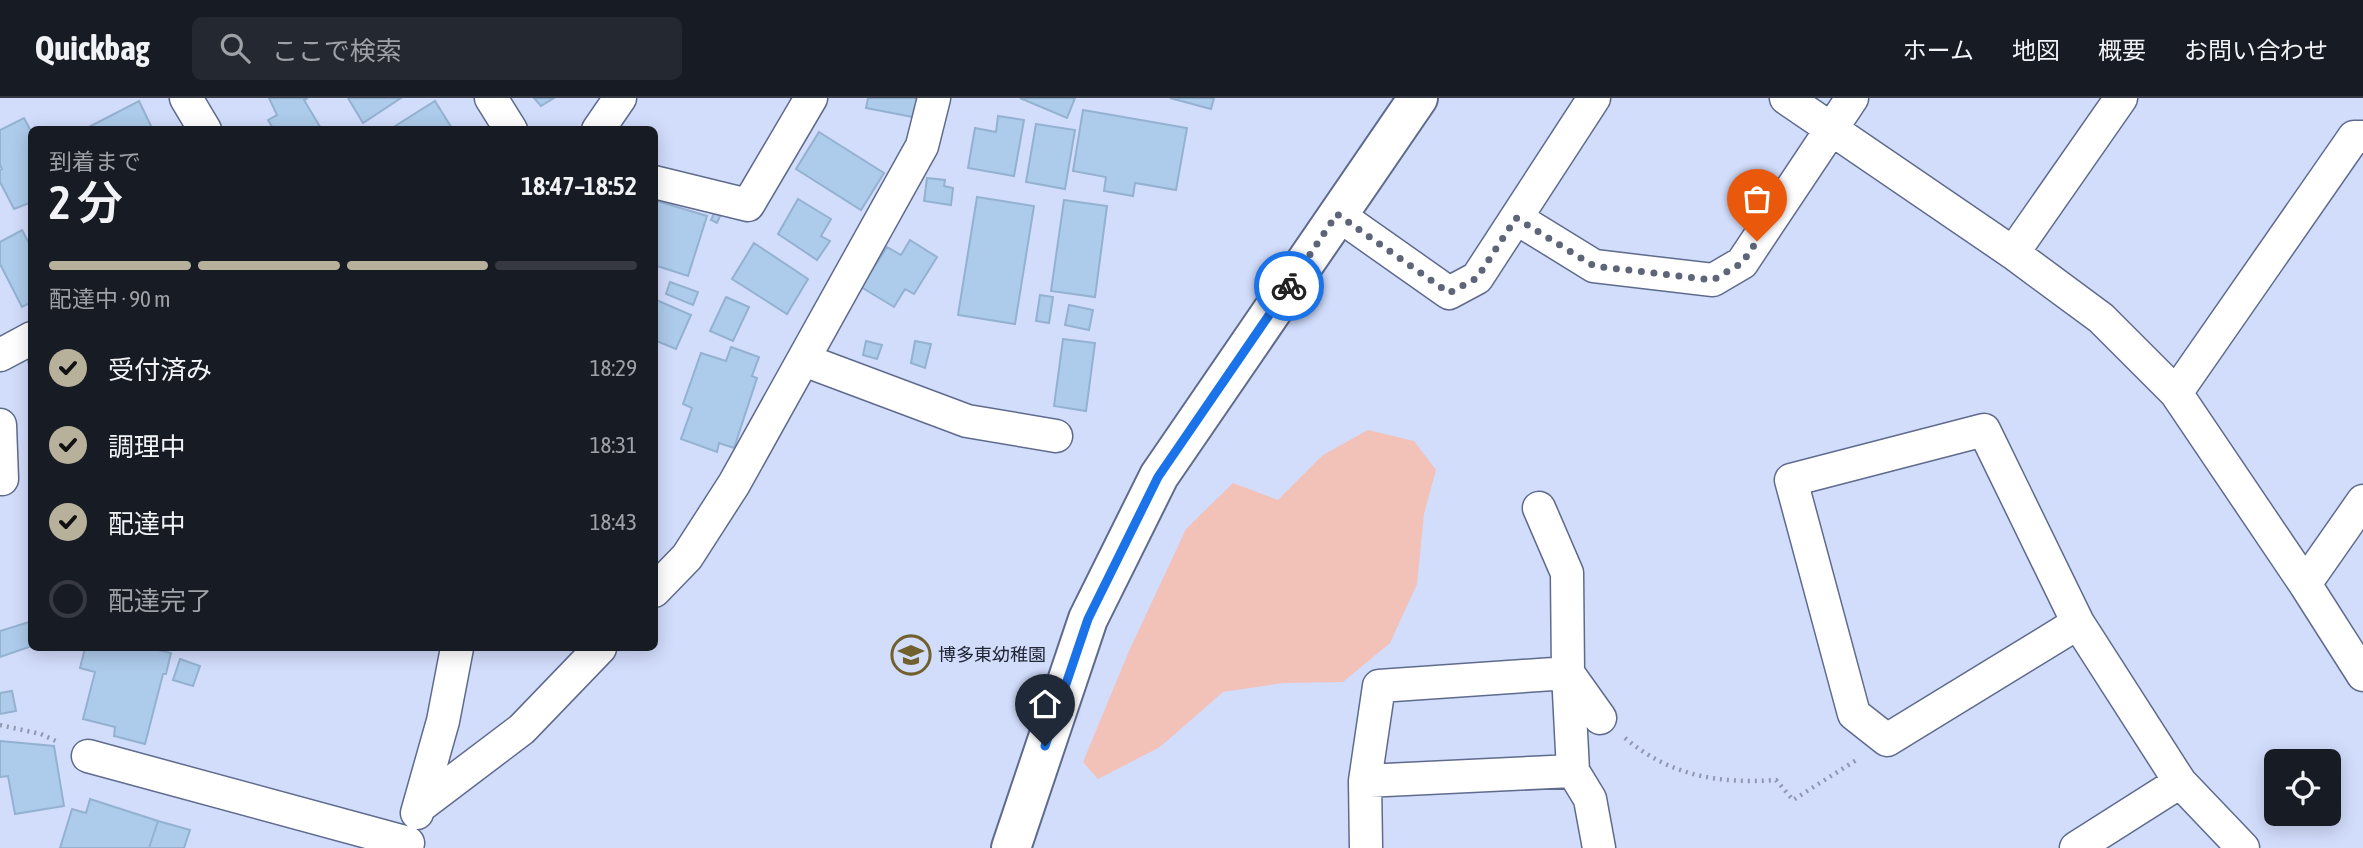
<!DOCTYPE html>
<html lang="ja">
<meta charset="utf-8">
<style>
:root{--surface:#171b24;--page:#242831;--text:#f1f3f6;--muted:#9ea1a6;--line:#363941;--accent:#b7b19c}
body{margin:0;font-family:"Asap Condensed","Noto Sans JP",sans-serif;background:var(--page);color:var(--text);height:100vh;display:flex;flex-direction:column;font-size:26px;white-space:nowrap}
*{box-sizing:border-box;margin:0}
p{font-size:23px;color:var(--muted)}
.icon{flex:none;width:38px;height:38px;fill:none;stroke:currentColor;stroke-width:2;stroke-linecap:round;stroke-linejoin:round}
.map{position:relative;flex:1;overflow:hidden}
.details{position:absolute;left:28px;top:28px;width:630px;height:525px;display:flex;flex-direction:column;background:var(--surface);border-radius:10px;box-shadow:0 4px 18px #0003}
.details>*{flex:none}
.fabs{position:absolute;left:2264px;top:651px;display:grid;gap:14px}
.fabs a{display:grid;place-items:center;width:77px;height:77px;border-radius:10px;background:var(--surface);box-shadow:0 4px 18px #0003;font-size:35px}
.pin{position:absolute;display:grid;place-items:center;width:60px;height:60px;color:#fff;margin:-72px -30px;border-radius:50% 50% 50% 0;rotate:-45deg;box-shadow:0 0 7px #0007}
.pin .icon{rotate:45deg}
.courier{position:absolute;display:grid;place-items:center;width:70px;height:70px;margin:-35px;border:5px solid #1a73e8;border-radius:50%;background:#fff;color:#222;box-shadow:0 2px 9px #0007}
.headline em{font-style:normal;font-weight:600}
.headline div{display:flex;flex-direction:column-reverse}
.headline{display:flex;align-items:center;justify-content:space-between;height:119px;padding:0 21px}
h1{font-size:46px;font-weight:600;line-height:52px}
.bar{display:grid;grid-template-columns:repeat(4,1fr);gap:10px 7px;align-content:center;height:84px;padding:0 21px}
.bar i{height:9px;border-radius:5px;background:var(--line)}
.bar .on{background:var(--accent)}
.bar p{grid-column:span 4}
ol{padding:0 21px;list-style:none}
li{display:flex;align-items:center;gap:21px;height:77px}
li p{margin-inline-start:auto}
li .icon{padding:7px;border-radius:50%;background:var(--accent);color:#111;stroke-width:4}
li:last-child{color:var(--muted)}
li i{width:38px;height:38px;border:4px solid var(--line);border-radius:50%}
header{display:flex;align-items:center;gap:42px;box-sizing:border-box;height:98px;padding:0 35px;background:var(--surface);border-bottom:2px solid var(--line)}
header strong{font-size:33px}
nav{display:flex;gap:38px;margin-inline-start:auto;font-size:24px}
.search{width:490px;height:63px;background:var(--page);display:flex;align-items:center;gap:18px;box-sizing:border-box;padding:0 24px;border-radius:10px;color:var(--muted);font-size:26px}
.map>svg:first-child{display:block}
.green{fill:#f2c1b8}
.building{fill:#adcbeb;stroke:#94b1d0;stroke-width:2}
.lines{fill:none;stroke-linecap:round;stroke-linejoin:round}
.street-casing{stroke:#5f6b8d;stroke-width:35}
.secondary-casing{stroke:#5f6b8d;stroke-width:42}
.path{stroke:#9098b1;stroke-width:4.5;stroke-dasharray:2 5;stroke-linecap:butt}
.street{stroke:#fff;stroke-width:32}
.secondary{stroke:#fff;stroke-width:38}
.done{stroke:#5e6579;stroke-width:7;stroke-dasharray:0 12.6}
.route{stroke:#1a73e8;stroke-width:9}
.labels{text-anchor:middle;stroke-width:5;stroke-linejoin:round;paint-order:stroke}
.poi-label{font-size:18px;fill:#202533;stroke:#d2ddfc;text-anchor:start}
</style>
<header>
<strong>Quickbag</strong>
<div class="search"><svg class="icon" aria-label="search" viewBox="0 0 24 24"><circle cx="10" cy="10" r="6"/><path d="M15 15l6 6"/></svg>ここで検索</div>
<nav><a>ホーム</a><a>地図</a><a>概要</a><a>お問い合わせ</a></nav>
</header>
<div class="map">
<svg width="2363" height="750" viewBox="0 0 2363 750">
<rect width="100%" height="100%" fill="#d2ddfc"/>
<path class="green" d="M1368 332 1414 343 1436 372 1424 416 1417 486 1390 545 1343 584 1283 585 1223 594 1160 649 1098 681 1083 664 1129 553 1186 431 1233 385 1278 402 1323 357Z"/>
<path class="building" d="M269 0H308L304 2 322 32H274L268 22 277 17Z
M348 0H401L363 25Z
M534 0H554L541 8Z
M868 0H921L918 20 866 10Z
M1020 0H1075L1067 20Z
M1170 0H1214L1211 11Z
M139 3 153 32H83Z
M435 3 453 32H389Z
M1083 12 1187 30 1176 92 1135 85 1133 98 1104 93 1106 79 1073 73Z
M998 18 1024 22 1014 78 968 70 975 30 996 34Z
M24 20 32 35V104L14 111 0 84V72L2 71 0 67V32Z
M1036 26 1075 32 1065 91 1026 84Z
M819 34 884 75 861 112 796 71Z
M927 80 945 82 944 88 953 90 951 107 924 103Z
M977 99 1034 108 1015 226 958 217Z
M798 101 831 121 821 138 830 143 817 162 778 136Z
M654 102 707 118 688 178 654 167Z
M1064 102 1107 108 1095 199 1051 193Z
M717 109 723 112 717 125 711 122Z
M22 132 32 151V204L22 209 0 166V144Z
M910 142 937 159 914 196 905 191 894 209 861 189 887 149 901 157Z
M754 145 808 181 787 216 732 181Z
M670 184 698 194 693 207 666 196Z
M1040 197 1053 199 1049 225 1036 223Z
M726 199 749 209 733 243 710 233Z
M654 201 691 217 676 251 654 242Z
M1069 207 1093 212 1089 232 1065 227Z
M1063 241 1095 245 1086 313 1054 308Z
M866 243 882 247 877 261 863 257Z
M915 243 931 246 925 270 911 265Z
M731 249 759 259 752 278 757 280 734 350 719 345 717 354 681 341 692 310 683 306 701 255 726 263Z
M32 257V280L27 258Z
M32 523V548L0 559V533Z
M85 550H149L171 555 166 576H163L145 646 114 638 115 629 83 621 95 574 80 570Z
M180 561 200 568 193 588 173 582Z
M12 593 16 613 0 616V595Z
M0 643 54 648 64 708 15 716 8 678 0 679Z
M90 701 158 723 149 750H60L72 711 86 715Z
M158 723 190 732 184 750H149Z"/>
<g class="lines">
<g class="street-casing">
<path id="street" d="M186 0 205 32
M491 0 511 32
M1786 0 2013 155 2101 220 2176 295 2305 486 2363 577
M598 32 620 0
M654 84 748 107 811 0
M1337 116 1449 195 1477 180 1594 0
M1516 120 1594 168 1713 182 1742 165 1852 0
M2013 155 2121 0
M0 257 32 240
M804 262 967 323 1056 338
M2176 295 2354 39H2363
M0 327 2 381
M1539 410 1567 475 1568 575 1600 620
M2305 486 2363 403
M654 493 687 459 734 386 922 48 934 0
M2078 525 1887 642 1854 616 1791 382 1984 332 2078 525 2180 684 2243 750
M88 658 408 745
M1573 673 1590 701 1599 750
M1365 683 1573 673 1568 575 1379 588 1365 683 1366 750
M419 709 522 631 600 550
M417 715 443 623 457 550
M2076 750 2180 684"/>
</g>
<g class="secondary-casing">
<path id="secondary" d="M1011 750 1088 521 1159 378 1418 0"/>
</g>
<path class="path" d="M0 627 41 636 58 644
M1625 640C1670 678 1719 686 1776 682L1793 702 1858 661"/>
<use href="#street" class="street"/>
<use href="#secondary" class="secondary"/>
</g>
<g class="lines">
<path class="done" d="M1289 188 1337 116 1449 195 1477 180 1516 120 1594 168 1713 182 1742 165 1757 143"/>
<path class="route" d="M1045 648 1088 521 1158 379 1289 188"/>
</g>
<defs>
<g id="school-ring" transform="scale(2.0125)"><circle r="9.5" fill="#d2ddfc" stroke="#71602e" stroke-width="1.5"/><path d="M0-5L7-2L0 1L-7-2ZM-4 1L0 2.5L4 1V4Q0 6-4 4Z" fill="#71602e"/></g>
</defs>
<g fill-rule="evenodd">
<use href="#school-ring" x="911" y="557"/>
</g>
<g class="labels">
<g class="poi-label">
<text x="938" y="563">博多東幼稚園</text>
</g>
</g>
</svg>
<div class="fabs">
<a><svg class="icon" aria-label="locate" viewBox="0 0 24 24"><circle cx="12" cy="12" r="6"/><path d="M12 2v4M12 18v4M2 12h4M18 12h4"/></svg></a>
</div>
<div class="pin" style="left:1757px;top:143px;background:#ea580c"><svg class="icon" aria-label="bag" viewBox="0 0 24 24"><path d="M5 8h14l-1 12H6zM9 8a3 3 0 0 1 6 0"/></svg></div>
<div class="pin" style="left:1045px;top:648px;background:#1f2937"><svg class="icon" aria-label="home" viewBox="0 0 24 24"><path d="M3 11l9-7 9 7M6 9v11h12V9"/></svg></div>
<div class="courier" style="left:1289px;top:188px"><svg class="icon" aria-label="bike" viewBox="0 0 24 24"><circle cx="6" cy="16" r="4"/><circle cx="18" cy="16" r="4"/><path d="M6 16l4-8h5l3 8M10 8l3 8H6M13 5h3"/></svg></div>
<section class="details">
<div class="headline"><div><h1>2 分</h1><p>到着まで</p></div><em>18:47–18:52</em></div>
<div class="bar"><i class="on"></i><i class="on"></i><i class="on"></i><i></i><p>配達中 · 90 m</p></div>
<ol>
<li><svg class="icon" aria-label="check" viewBox="0 0 24 24"><path d="M5 12l5 5 9-10"/></svg>受付済み<p>18:29</p></li>
<li><svg class="icon" aria-label="check" viewBox="0 0 24 24"><path d="M5 12l5 5 9-10"/></svg>調理中<p>18:31</p></li>
<li><svg class="icon" aria-label="check" viewBox="0 0 24 24"><path d="M5 12l5 5 9-10"/></svg>配達中<p>18:43</p></li>
<li><i></i>配達完了</li>
</ol>
</section>
</div>
